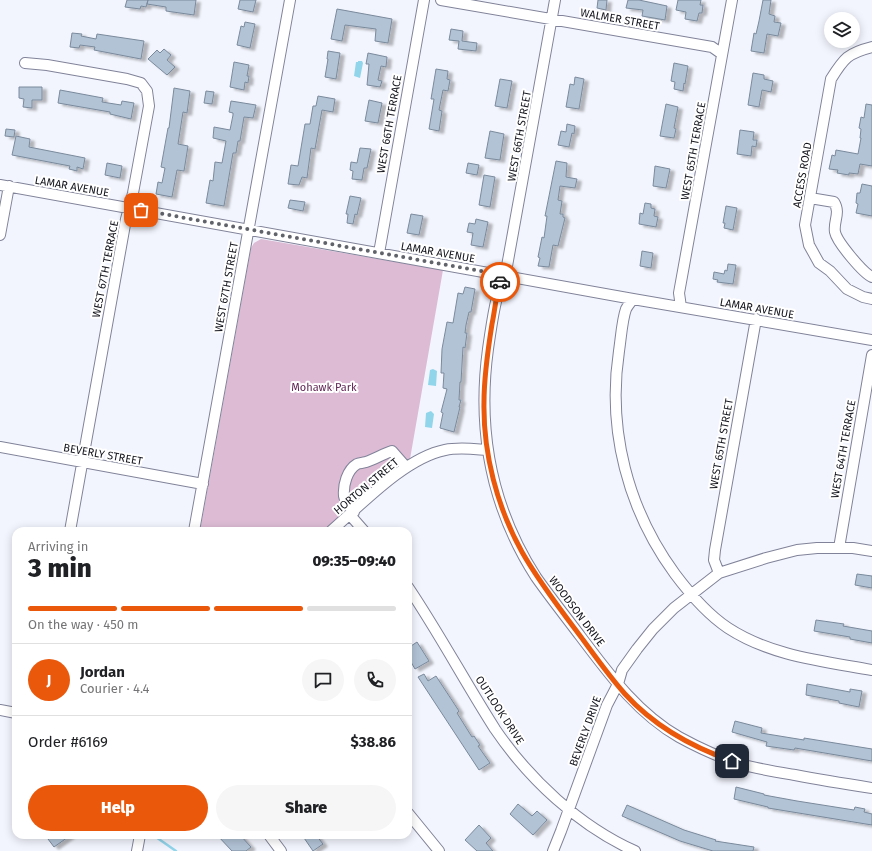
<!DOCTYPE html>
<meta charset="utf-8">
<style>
:root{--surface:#fff;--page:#f6f6f6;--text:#202124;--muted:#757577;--line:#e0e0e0;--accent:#ea580c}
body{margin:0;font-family:"Fira Sans",sans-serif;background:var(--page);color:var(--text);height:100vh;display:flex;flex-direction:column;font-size:15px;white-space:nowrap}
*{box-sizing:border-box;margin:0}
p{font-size:13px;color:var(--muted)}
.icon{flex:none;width:22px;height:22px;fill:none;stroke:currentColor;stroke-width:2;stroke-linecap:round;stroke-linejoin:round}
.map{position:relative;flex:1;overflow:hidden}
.details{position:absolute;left:12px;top:527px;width:400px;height:312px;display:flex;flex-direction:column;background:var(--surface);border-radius:12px;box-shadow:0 2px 10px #0003}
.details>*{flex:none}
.fabs{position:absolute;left:824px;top:12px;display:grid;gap:8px}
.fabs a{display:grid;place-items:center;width:36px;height:36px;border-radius:50%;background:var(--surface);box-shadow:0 2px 10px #0003;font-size:20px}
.pin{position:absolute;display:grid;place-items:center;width:34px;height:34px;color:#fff;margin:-17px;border-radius:8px;box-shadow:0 2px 6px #0006}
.courier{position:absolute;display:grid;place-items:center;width:40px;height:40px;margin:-20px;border:3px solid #ea580c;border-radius:50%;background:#fff;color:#222;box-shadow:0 1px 5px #0007}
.headline em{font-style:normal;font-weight:800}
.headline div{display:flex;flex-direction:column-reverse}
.headline{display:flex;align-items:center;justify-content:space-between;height:68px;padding:0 16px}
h1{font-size:26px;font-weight:800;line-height:30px}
.bar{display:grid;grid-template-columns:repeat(4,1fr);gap:6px 4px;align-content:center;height:48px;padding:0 16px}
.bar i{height:5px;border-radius:3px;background:var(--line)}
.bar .current{background:var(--accent)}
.bar p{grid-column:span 4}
.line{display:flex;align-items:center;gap:10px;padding:0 16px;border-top:1px solid var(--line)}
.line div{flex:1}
.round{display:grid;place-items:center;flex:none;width:42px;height:42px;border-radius:21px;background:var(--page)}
.action{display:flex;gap:8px;margin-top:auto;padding:8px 16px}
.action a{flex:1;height:46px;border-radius:24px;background:var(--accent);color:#fff;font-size:16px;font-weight:800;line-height:46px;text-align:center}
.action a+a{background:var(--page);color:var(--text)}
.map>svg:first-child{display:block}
.green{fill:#ddbbd5}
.water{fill:#91d5eb}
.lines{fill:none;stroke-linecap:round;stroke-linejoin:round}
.stream{stroke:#91d5eb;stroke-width:2.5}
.building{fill:#b2c3d6;stroke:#7a8a9c;filter:url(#shadow)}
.minor-casing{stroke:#808399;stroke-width:12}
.minor{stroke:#fff;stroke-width:10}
.done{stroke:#61636b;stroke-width:4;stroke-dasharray:0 7.2}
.route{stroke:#ea580c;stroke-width:5}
.labels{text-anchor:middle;stroke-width:4;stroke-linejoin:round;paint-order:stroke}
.street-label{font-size:11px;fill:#13141c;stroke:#fff}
.park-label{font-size:11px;fill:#602655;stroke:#fff}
</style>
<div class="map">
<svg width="872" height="851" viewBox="0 0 872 851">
<defs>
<filter id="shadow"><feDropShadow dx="4.5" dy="2.5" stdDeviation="1" flood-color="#0004"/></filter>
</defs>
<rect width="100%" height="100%" fill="#f3f5fe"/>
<path class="green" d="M261 239 443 270 410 459 364 495 323 531H200L251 248 254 243Z"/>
<path class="water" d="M358 61H362L363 63 360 78 354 76 356 62H358Z
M433 369 437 371 436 386 428 385 430 370Z
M431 411 434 414 432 428 425 427 426 413Z"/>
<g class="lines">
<path class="stream" d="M153 835 176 851"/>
</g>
<path class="building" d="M127 0H148L146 7 141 6 140 9 125 7Z
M148 0H196L194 15 166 11V7L147 4Z
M240 0H256L253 12 238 9Z
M598 0H607L606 10 597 8Z
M628 0H639L667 6 665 20 642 16 643 10 626 8Z
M678 0H701L700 5H703L702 13H699L697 21 685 19 686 12 676 10Z
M763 0H771L769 14 775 16 774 22 781 23 778 36 767 34 764 53 751 51 754 33 756 34 759 21Z
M337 9 392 19 388 43 375 41 376 29 345 25 342 41 331 39Z
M245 22 255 24 250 48 237 45 241 26 244 27Z
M451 29 463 31 462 41 477 43 476 51 458 49 459 41 449 40Z
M72 33 82 34 81 36 96 39 97 34 144 41 141 59 94 50 95 47 80 45 79 48 70 47Z
M164 49 171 55 167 60 175 67 167 75 148 59 157 50 160 53Z
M328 51 340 53 336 79 325 77 328 59H327Z
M368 53 387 57 386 67 381 66 378 80 382 81 380 87 367 85 369 64H366Z
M234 62 249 65 247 76H249L248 83 245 82 244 90 230 87Z
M674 63 688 66 685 84 684 83 683 91 674 89 675 82 671 81Z
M436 69 448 71 447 79 450 80 448 91 443 90 439 110 442 111 439 131 429 129 434 99H431Z
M753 73 764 75V79L773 81 771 92 762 90 759 107 748 105Z
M575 77 584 79 579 109 566 107 570 84 574 85Z
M500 79 512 81 507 108 495 106Z
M19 87H42V100H32V108L23 107 24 99 19 98Z
M174 88 190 91 187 113 183 112 178 144 188 146 184 171 177 170 172 197 156 194 158 182 162 183 165 168 161 167 168 128H169Z
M60 90 103 98 102 102 121 105 122 101 134 103 131 119 110 114V112L58 103Z
M206 91 214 92 212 104 204 103Z
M318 96 335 99 333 112 322 110 315 149 311 148 307 178 302 177 299 185 288 184 291 165 298 166 305 124H310L313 106H316Z
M369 100 382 103 378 123 365 121Z
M231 101 256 105 253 118 244 117 240 141H238L236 153H233L224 206 206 203 210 180 213 181 215 162 222 163 226 141 213 138 214 127 230 130 233 115V113L229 112Z
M666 104 678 107 674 128 676 129 674 138 660 136Z
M866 104 872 105V166L860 164 858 174 849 173V175L837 173 838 170 829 169 832 155 835 156 836 150 858 154 861 138H860L861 129 859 128 861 117 864 118Z
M567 124 575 126 574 134 572 133 569 147 558 145 561 131 566 132Z
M6 129 15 130 14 137 5 136Z
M740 130 754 132 753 140H757L756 147 752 146 751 156 737 154Z
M490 131 504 134 500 160 485 158Z
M16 136 30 139 29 147 85 158 83 169 77 167V171L69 169 70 166 12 155Z
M360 148 371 149 367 168H364L362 180 352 179 353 171 350 170 351 162 357 163Z
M556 161 567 163 566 177 577 179 575 188 560 186 558 200 562 201 560 214H563V217L565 218 558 246 553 245 549 267 538 266 540 258 538 257 542 237 544 238 547 216H545Z
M107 163 122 166 120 178 105 175Z
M468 163 479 165 477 175 466 173Z
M655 166 670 169 666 188 653 186Z
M484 175 495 177 490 207 479 205Z
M862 184 872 186V216L856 213 858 204 856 203 857 193H860Z
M350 196 361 198 357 215 355 214 353 224 347 223 348 214H346Z
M290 200 305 202 303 211 288 208Z
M645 203 651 204V208L655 209 654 216 658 217 656 227 639 224 640 213 643 214Z
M726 206 737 208 733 230 724 228 725 223H723Z
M411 214 423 216 419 235 407 233Z
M476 219 488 222 483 247 471 245 473 233 467 232 469 223 475 224Z
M642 251 653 253 651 268 640 266Z
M728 264 736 265 733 284 717 282 718 280 713 279 714 272 724 274 725 270 727 271Z
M465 287 475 289 471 312H469L466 325 465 333H467L465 348 463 347 461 382H460L459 400H461L459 407H460L454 432 440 428 443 413 441 412 447 389 443 388 444 373H441L442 349 447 322 453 323 458 293 463 294Z
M857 574 872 576V588L855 585Z
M816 620 844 624 843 626 872 631V643L850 639V637L814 631Z
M417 642 429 661 415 669 408 657V648Z
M424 674 428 681 436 676 459 711 457 713 472 737 474 736 480 745 478 746 490 763 479 770 418 677Z
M807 684 850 692V689L862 691 859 707 839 703V701L806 695Z
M735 721 762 728 761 733 804 740V738L872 749V761L795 748 794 750 766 746 767 742 732 732Z
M736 787 764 794V795L797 801 854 810 855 807 865 809 864 812 872 814V825L768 808V807L734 799Z
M518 804 532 816 537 811 547 820 533 835 510 814Z
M627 805 684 830 716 840 715 841 754 847 753 851H713L680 841 622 816Z
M479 825 491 838 486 843 493 851H477L465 840Z
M45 835H71L54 847Z
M217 835H240L251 847 246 851H232Z
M302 835H316L323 844 313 851Z"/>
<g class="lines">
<g class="minor-casing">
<path id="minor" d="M441 0 712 47 722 54
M555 0 507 266C496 292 492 321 488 349 477 430 491 507 536 577 550 597 566 617 581 637 609 674 637 713 679 737 699 748 719 757 740 764 758 769 777 772 795 775 821 780 846 784 872 788
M872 47C848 53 844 58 831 79L805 225 809 245 819 263 830 271 847 289 863 297 872 299
M25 63 47 65 127 79 141 83 147 91 149 106 133 193 126 219 70 531
M0 185 633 299 872 340
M810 198 834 202C841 213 833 222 835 232 837 242 863 273 872 277
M0 235 9 186
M379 253 424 0
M633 299C631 302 628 305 626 309 622 320 621 338 619 351 607 430 628 510 675 574 690 594 707 614 728 628 771 656 822 661 872 670
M681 307 679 293 732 0
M0 447 203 484
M354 512C350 507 345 502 344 496 343 485 347 470 357 464 359 463 363 463 366 462 375 459 383 454 392 451L406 467
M350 515 364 531
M194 531 290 0
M331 531C362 504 405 458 445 450 459 447 473 449 487 450
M839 548 872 355
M719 573 714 560 715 550 756 319
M408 587C439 633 465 682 495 729 529 779 579 826 635 851
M0 710 16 713
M408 813 439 851
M269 835 281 851
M137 851 140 835
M553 851 561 831 607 705 618 684 622 670 637 649 653 629 674 608 719 573 766 558 797 550 817 548H853L872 551"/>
</g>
<use href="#minor" class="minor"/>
</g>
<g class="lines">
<path class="done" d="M141 210 503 275 500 282"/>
<path class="route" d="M500 282C496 295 495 310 492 324 488 349 484 375 484 402 483 453 497 507 522 552 539 582 560 609 581 637 595 656 609 676 625 694 653 725 692 747 732 761"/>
</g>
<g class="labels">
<g class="street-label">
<text transform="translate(620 19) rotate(10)" y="4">WALMER STREET</text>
<text transform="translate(389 124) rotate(-80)" y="4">WEST 66TH TERRACE</text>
<text transform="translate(519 136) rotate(-80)" y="4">WEST 66TH STREET</text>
<text transform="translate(693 151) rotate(-80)" y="4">WEST 65TH TERRACE</text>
<text transform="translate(802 175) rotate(-80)" y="4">ACCESS ROAD</text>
<text transform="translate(72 186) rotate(10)" y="4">LAMAR AVENUE</text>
<text transform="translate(438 252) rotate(10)" y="4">LAMAR AVENUE</text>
<text transform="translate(105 269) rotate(-79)" y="4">WEST 67TH TERRACE</text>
<text transform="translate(226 287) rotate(-80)" y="4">WEST 67TH STREET</text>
<text transform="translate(757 308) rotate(10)" y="4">LAMAR AVENUE</text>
<text transform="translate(721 444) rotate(-80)" y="4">WEST 65TH STREET</text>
<text transform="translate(843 449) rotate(-80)" y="4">WEST 64TH TERRACE</text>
<text transform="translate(103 454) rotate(10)" y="4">BEVERLY STREET</text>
<text transform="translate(366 486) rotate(-40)" y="4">HORTON STREET</text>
<text transform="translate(577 611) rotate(53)" y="4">WOODSON DRIVE</text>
<text transform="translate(500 710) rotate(57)" y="4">OUTLOOK DRIVE</text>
<text transform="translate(585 731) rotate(-70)" y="4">BEVERLY DRIVE</text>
</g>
<g class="park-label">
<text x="324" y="391">Mohawk Park</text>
</g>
</g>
</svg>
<div class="fabs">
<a><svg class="icon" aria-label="layers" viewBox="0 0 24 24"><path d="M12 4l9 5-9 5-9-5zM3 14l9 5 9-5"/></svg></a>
</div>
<div class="pin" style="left:141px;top:210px;background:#ea580c"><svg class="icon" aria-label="bag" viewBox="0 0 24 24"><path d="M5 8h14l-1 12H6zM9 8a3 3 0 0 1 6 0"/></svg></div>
<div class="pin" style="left:732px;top:761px;background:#1f2937"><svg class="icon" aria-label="home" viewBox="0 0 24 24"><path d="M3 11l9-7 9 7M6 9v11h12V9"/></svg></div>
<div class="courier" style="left:500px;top:282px"><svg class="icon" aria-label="car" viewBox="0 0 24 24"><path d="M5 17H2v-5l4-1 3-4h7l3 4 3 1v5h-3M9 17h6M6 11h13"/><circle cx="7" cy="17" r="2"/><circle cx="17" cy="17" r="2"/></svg></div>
<section class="details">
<div class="headline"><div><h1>3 min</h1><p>Arriving in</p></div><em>09:35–09:40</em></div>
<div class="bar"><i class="current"></i><i class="current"></i><i class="current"></i><i></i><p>On the way · 450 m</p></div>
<div class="line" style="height:72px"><b class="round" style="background:var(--accent);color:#fff">J</b><div><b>Jordan</b><p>Courier · 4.4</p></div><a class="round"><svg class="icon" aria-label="chat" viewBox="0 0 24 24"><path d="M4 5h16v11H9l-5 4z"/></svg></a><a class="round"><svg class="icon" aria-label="phone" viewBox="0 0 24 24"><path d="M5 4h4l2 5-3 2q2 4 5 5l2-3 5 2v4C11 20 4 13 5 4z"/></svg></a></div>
<div class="line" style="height:52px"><div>Order #6169</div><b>$38.86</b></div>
<div class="action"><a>Help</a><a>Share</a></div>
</section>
</div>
